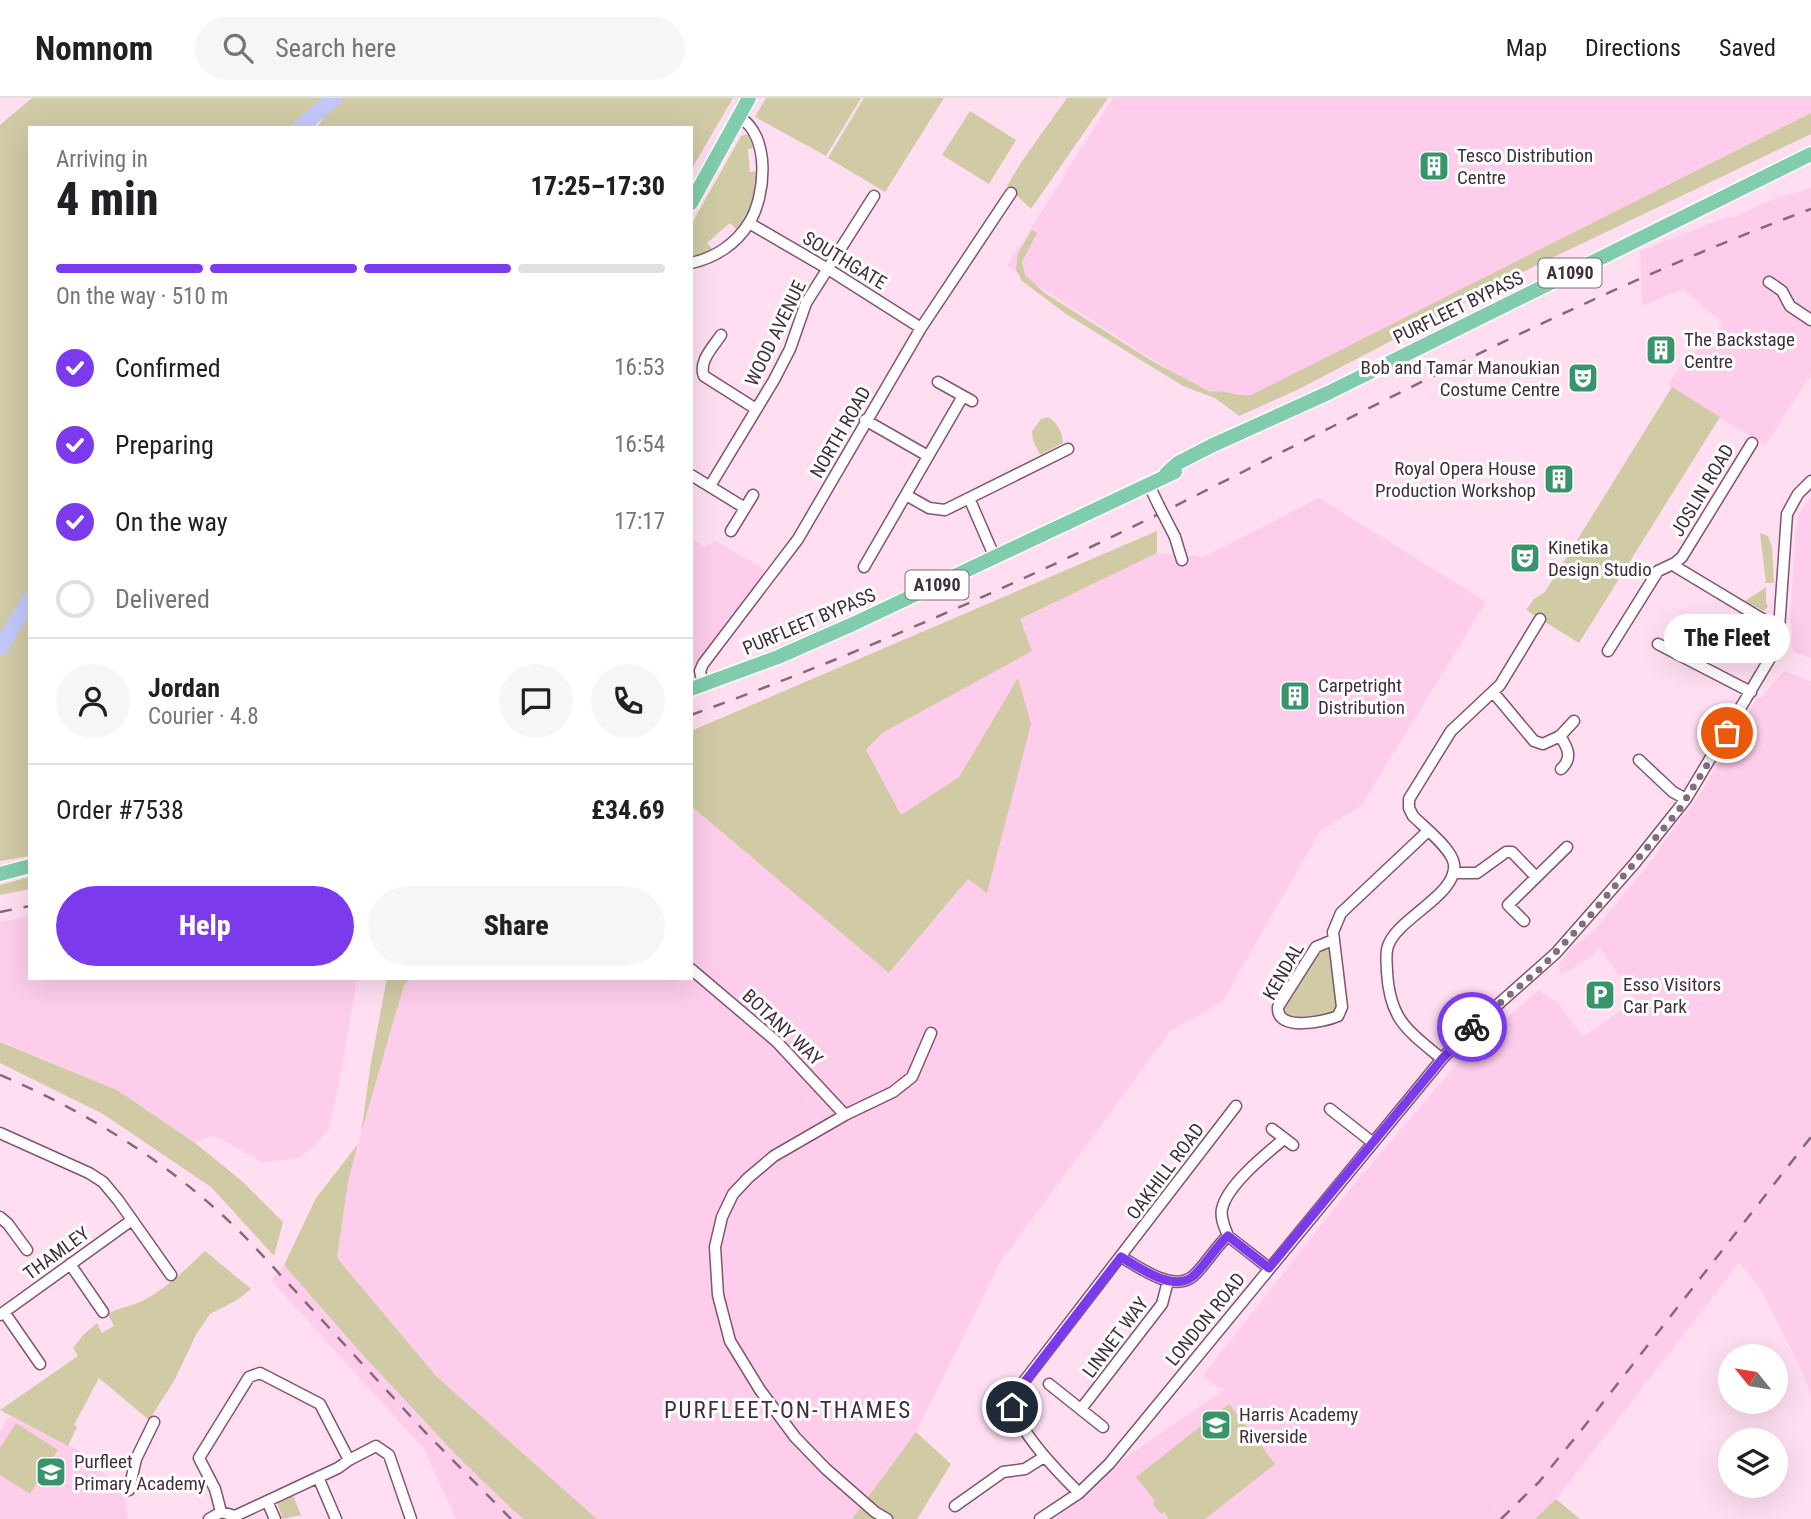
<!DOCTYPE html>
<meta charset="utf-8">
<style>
:root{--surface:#fff;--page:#f6f6f6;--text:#202124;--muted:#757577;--line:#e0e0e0;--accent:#7c3aed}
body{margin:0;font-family:"Roboto Condensed",sans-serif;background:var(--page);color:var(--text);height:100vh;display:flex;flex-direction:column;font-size:26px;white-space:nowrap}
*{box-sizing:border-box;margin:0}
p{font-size:23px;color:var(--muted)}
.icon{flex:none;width:38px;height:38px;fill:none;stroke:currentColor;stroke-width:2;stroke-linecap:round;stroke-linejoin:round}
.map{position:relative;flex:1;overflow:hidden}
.side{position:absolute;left:28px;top:28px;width:665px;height:854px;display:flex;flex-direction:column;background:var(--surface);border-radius:0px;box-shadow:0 7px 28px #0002}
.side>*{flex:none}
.needle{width:46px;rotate:300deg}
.controls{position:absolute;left:1718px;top:1246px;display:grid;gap:14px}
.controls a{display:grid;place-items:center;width:70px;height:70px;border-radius:50%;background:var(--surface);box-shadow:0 7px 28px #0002;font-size:35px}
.pin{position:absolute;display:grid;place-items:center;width:60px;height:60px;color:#fff;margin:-30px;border:4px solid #fff;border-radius:50%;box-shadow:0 2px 7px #0007}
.courier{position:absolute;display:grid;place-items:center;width:70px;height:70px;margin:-35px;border:5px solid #7c3aed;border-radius:50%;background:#fff;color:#222;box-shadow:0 2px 9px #0007}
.bubble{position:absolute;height:49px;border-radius:24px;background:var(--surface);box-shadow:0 7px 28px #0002;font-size:23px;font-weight:800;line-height:49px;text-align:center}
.overview em{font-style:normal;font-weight:800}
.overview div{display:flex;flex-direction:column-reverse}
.overview{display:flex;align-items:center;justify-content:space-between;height:119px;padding:0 28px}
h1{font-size:46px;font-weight:800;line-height:52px}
.bar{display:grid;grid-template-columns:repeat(4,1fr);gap:10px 7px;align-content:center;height:84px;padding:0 28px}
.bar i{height:9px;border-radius:5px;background:var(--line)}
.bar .current{background:var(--accent)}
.bar p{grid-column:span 4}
.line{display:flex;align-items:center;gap:18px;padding:0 28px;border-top:2px solid var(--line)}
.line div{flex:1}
.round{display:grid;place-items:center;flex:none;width:74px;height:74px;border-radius:37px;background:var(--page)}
ol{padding:0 28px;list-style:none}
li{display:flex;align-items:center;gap:21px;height:77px}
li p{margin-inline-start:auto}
li .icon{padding:7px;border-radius:50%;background:var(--accent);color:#fff;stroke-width:4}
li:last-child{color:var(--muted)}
li i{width:38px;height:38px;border:4px solid var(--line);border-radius:50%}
.cta{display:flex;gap:14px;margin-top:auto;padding:14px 28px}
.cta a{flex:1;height:80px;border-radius:42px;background:var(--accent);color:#fff;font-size:28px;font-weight:800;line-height:80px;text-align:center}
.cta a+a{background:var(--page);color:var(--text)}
header{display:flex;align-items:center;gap:42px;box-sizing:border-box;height:98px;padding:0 35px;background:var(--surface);border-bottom:2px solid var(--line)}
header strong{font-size:33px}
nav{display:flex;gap:38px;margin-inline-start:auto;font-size:24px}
.search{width:490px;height:63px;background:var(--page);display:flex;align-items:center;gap:18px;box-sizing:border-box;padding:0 24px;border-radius:38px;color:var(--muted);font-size:26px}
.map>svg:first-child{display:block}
.built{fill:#fdcdeb}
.green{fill:#d0cba5}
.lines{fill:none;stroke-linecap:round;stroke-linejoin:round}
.river{stroke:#c3c7f7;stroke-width:16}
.minor-casing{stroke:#825472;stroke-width:13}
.major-casing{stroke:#fff;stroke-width:17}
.minor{stroke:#fff;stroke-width:10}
.major{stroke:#81ccad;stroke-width:14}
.rail{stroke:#826a79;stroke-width:2.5;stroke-dasharray:12 12;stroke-linecap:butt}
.minor-bridge-casing{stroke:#825472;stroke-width:13;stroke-linecap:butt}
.minor-bridge{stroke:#fff;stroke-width:10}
.done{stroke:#846c7b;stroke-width:7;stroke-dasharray:0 12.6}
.route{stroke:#7c3aed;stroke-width:9}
.labels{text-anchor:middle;stroke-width:6;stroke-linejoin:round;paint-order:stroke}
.shield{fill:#fff;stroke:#7b6d76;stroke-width:2}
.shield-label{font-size:18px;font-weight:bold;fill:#422e3b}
.poi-label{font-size:19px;fill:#422e3b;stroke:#fff;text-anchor:start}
.street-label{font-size:19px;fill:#422e3b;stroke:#fff}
.quarter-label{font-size:23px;letter-spacing:2px;fill:#422e3b;stroke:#fff}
</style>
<header>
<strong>Nomnom</strong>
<div class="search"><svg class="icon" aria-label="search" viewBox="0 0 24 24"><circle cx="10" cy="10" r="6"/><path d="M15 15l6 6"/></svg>Search here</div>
<nav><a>Map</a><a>Directions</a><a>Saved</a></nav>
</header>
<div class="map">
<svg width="1811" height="1421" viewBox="0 0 1811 1421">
<rect width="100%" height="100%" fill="#ffdef2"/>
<path class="built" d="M1113 0H1811V24L1238 307 1191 286 1007 168Z
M1811 90V277L1765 347 1668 287 1680 268 1715 236 1722 224 1683 191 1642 208 1640 153 1721 121 1735 119 1768 103Z
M1811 398V560L1794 554 1791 548 1792 532 1790 521 1796 429 1799 416Z
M1319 400 1486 504 1361 708 1320 733 1222 904 1170 933 999 1166 916 1334 852 1421H597L437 1279 337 1160 348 1083 404 887 411 880H691V708L890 875 968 781 987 794 1018 581 959 679 900 718 866 653 882 635 1020 521 1157 455 1203 459Z
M691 440 704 449 716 443 768 474 735 520 691 572Z
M1784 573 1811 583V1297L1800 1268 1760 1190 1739 1165 1556 1401 1535 1421H1055L1116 1366 1225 1291 1223 1289 1220 1291 1203 1277 1346 1096 1468 953 1539 892 1559 906 1582 939 1636 902 1599 849 1595 853 1596 855 1560 878 1559 866 1573 848 1592 835 1655 759 1665 742 1699 698 1757 600H1761Z
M30 818V880H357L338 992 328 1033 300 1060 263 1064 213 1037 195 1045 117 992 0 943V824Z
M284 1167 362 1256 458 1359 524 1421H456L424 1351 271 1182Z
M10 1318 82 1354 123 1394 128 1421H0V1334Z"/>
<path class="green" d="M32 0H324L289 30H30V758L0 763V27Z
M339 0H733L691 72V30H316Z
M766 0H861L826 58 755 19Z
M864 0H944L885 94 828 60Z
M1067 0H1108L1031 111 1007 88 1022 63Z
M970 13 1016 42 989 86 942 57Z
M1811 15V36L1531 170 1299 291 1239 318 1215 300 1183 288 1066 216 1022 183 1016 171 1018 155 1032 132 1037 135 1022 164 1025 177 1045 195 1152 263 1210 294C1225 291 1235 299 1251 297Z
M748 36 752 39 755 50 748 51 750 74 760 73 751 115 738 133 730 125 707 145 713 152 691 160V127L741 38Z
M1672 289 1720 319 1579 545 1526 512 1534 501 1545 494Z
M1048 319C1056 323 1063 335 1063 345L1040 357 1033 342 1032 333 1041 321Z
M1157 433V455L1020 521 1032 553 882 635 866 652 901 717 959 679 1018 580 1031 626 987 795 968 781 889 875 691 708V633Z
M1760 435 1768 438 1772 449 1774 485H1766Z
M1766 489V506L1768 508 1764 513 1745 503Z
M30 779V791L0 797V787Z
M1326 848 1330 850 1337 909 1331 916 1291 920 1282 913 1322 849Z
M387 880H411L404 887 361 1036 370 970Z
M0 944 117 992 195 1045 242 1083 283 1124 274 1158 211 1089 103 1016 0 965Z
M358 1046 348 1084 337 1160 437 1279 597 1421H524L513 1412 458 1359 362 1256 284 1167 316 1100Z
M205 1153 251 1191 237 1202 210 1216 197 1235 174 1283 149 1322 99 1280 74 1327 77 1329 68 1348 0 1312 78 1258 73 1250 83 1237 97 1225 102 1235 114 1228 108 1216C119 1209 132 1209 144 1202 167 1190 186 1171 205 1153Z
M1229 1306 1248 1330 1250 1328 1259 1339 1257 1342 1275 1366 1205 1421H1169L1164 1414 1161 1416 1153 1406 1155 1403 1136 1379Z
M16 1325 58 1352 30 1396 0 1377V1350Z
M916 1334 951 1366 917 1421H852Z
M293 1397 301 1417 283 1421 277 1404Z
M1556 1401 1580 1421H1535Z"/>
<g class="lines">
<path class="river" d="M300 30 334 0
M0 550 30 501"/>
<g class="minor-casing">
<path id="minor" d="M749 125 828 171 921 230
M691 165C715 160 736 146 749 125 766 98 771 37 739 19
M1769 184 1782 193 1790 208 1811 222
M721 237C713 249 698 264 704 278L756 311
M938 284 972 303
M865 322 928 358
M691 377 745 410
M1148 385 1158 406
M710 388 774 282 790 251 806 205 874 98
M906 397 929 410 945 412 1068 351
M969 400 995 460
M731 433 753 397
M1175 439 1182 462
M1675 465 1676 469 1779 531
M864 469 963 298
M1658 546 1751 594
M1608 553 1658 473 1675 465 1682 459 1752 345
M703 587 700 573 703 566 798 441 921 230 1011 95
M1493 594 1534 643 1543 646 1560 638 1574 623
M1560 638C1568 650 1573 660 1561 671
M1639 662 1673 694 1686 701
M1453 775H1477L1506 754H1512L1536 779
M1524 823 1508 807 1567 749
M1333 842 1316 849 1278 909C1276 934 1324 924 1338 918L1342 909 1333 834 1341 815 1428 733
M691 871 777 944 845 1017
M1442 961C1407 932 1390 922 1387 874 1387 866 1385 856 1388 848 1397 820 1458 797 1454 766 1452 751 1424 729 1413 718L1409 710V701L1451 633 1500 587 1540 521
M1330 1011 1372 1044
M1272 1031 1293 1047
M0 1035 89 1075 103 1084 118 1102 171 1177
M0 1119 8 1126 27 1152
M1228 1138C1225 1130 1220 1120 1222 1111 1227 1087 1266 1056 1284 1041
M1121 1159C1139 1169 1172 1194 1192 1179 1203 1171 1215 1149 1228 1138L1269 1170
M70 1166 103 1214
M4 1214 40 1266
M0 1217 132 1122
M1049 1286 1103 1329
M1081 1311 1162 1206 1168 1183
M318 1379 336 1421
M129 1392 136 1361 154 1324
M1079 1395C1059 1375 1012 1328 1012 1299L1236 1008
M267 1403 275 1421
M955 1408 1003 1374 1025 1371 1044 1359
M221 1414 235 1418 338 1370 349 1362
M209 1421 221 1414 215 1391 199 1360 249 1279 260 1275 320 1306 349 1362 376 1348 389 1357 411 1421
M887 1421 875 1414 826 1371 795 1339 760 1292 730 1243 718 1197 715 1149 722 1119 733 1096 748 1080 774 1058 845 1017 893 994 912 979 931 935
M1040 1421 1079 1395 1109 1366 1442 961 1468 933 1556 855 1635 765 1686 701 1772 557 1779 531 1787 416 1798 396 1811 383"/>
</g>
<g class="major-casing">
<path id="major" d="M691 105 749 0
M1166 376 1178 365 1211 348 1328 295 1811 56
M691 591 778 559 853 526 1175 374
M0 776 30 768"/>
</g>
<use href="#minor" class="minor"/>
<use href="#major" class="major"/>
<path class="rail" d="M691 617C856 557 1016 487 1173 409 1383 304 1590 193 1811 111
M0 814 30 808
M0 977C93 1016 182 1073 252 1146L425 1334 511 1421
M1501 1421 1539 1384 1583 1330 1811 1039"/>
<g class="minor-bridge-casing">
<path id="minor-bridge" d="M1158 406 1175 439"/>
</g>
<use href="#minor-bridge" class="minor-bridge"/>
</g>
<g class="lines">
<path class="done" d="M1472 929 1541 870 1588 820 1679 712 1727 635"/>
<path class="route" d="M1012 1309 1013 1299 1121 1159C1139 1169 1172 1194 1192 1179 1203 1171 1215 1149 1228 1138L1269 1170 1442 961 1472 929"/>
</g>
<defs>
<g id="building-square" transform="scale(1.575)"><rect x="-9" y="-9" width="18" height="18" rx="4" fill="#38946a" stroke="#fff"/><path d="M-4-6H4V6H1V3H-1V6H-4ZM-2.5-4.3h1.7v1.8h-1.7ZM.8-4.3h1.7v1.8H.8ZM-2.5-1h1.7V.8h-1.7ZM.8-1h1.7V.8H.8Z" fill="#fff"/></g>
<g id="theatre-square" transform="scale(1.575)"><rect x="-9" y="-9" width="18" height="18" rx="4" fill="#38946a" stroke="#fff"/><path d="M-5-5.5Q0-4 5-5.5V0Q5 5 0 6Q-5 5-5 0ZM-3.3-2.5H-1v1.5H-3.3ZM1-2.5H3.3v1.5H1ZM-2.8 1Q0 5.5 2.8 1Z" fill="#fff"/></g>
<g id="parking-square" transform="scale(1.575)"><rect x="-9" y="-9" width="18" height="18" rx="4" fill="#38946a" stroke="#fff"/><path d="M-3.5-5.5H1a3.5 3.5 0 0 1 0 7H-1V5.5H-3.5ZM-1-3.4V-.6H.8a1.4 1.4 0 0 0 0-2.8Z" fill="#fff"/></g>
<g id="school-square" transform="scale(1.575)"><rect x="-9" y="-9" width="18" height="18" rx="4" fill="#38946a" stroke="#fff"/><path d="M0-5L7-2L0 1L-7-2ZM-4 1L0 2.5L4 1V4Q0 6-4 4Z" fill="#fff"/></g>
</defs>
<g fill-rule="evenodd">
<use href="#building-square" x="1434" y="68"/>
<use href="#building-square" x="1661" y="252"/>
<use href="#theatre-square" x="1583" y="280"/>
<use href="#building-square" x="1559" y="381"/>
<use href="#theatre-square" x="1525" y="460"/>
<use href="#building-square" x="1295" y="598"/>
<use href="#parking-square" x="1600" y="897"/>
<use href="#school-square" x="1216" y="1327"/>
<use href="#school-square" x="51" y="1374"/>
</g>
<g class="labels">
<g class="shield">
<rect x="1538.5" y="160.5" width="63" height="29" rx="5"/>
<rect x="905.5" y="472.5" width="63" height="29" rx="5"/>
</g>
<g class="shield-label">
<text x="1570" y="181">A1090</text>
<text x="937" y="493">A1090</text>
</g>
<g class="poi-label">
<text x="1457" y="64">Tesco Distribution<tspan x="1457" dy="22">Centre</tspan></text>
<text x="1684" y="248">The Backstage<tspan x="1684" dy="22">Centre</tspan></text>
<text x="1560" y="276" text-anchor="end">Bob and Tamar Manoukian<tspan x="1560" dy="22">Costume Centre</tspan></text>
<text x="1536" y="377" text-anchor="end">Royal Opera House<tspan x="1536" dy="22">Production Workshop</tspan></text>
<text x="1548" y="456">Kinetika<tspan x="1548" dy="22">Design Studio</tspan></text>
<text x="1318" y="594">Carpetright<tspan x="1318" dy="22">Distribution</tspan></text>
<text x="1623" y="893">Esso Visitors<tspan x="1623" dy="22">Car Park</tspan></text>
<text x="1239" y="1323">Harris Academy<tspan x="1239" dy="22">Riverside</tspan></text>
<text x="74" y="1370">Purfleet<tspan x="74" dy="22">Primary Academy</tspan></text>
</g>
<g class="street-label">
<text transform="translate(845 162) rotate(31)" y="7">SOUTHGATE</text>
<text transform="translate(1458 209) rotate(-26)" y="7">PURFLEET BYPASS</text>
<text transform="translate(775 235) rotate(-64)" y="7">WOOD AVENUE</text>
<text transform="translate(840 334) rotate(-60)" y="7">NORTH ROAD</text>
<text transform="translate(1702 392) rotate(-59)" y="7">JOSLIN ROAD</text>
<text transform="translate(809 523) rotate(-23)" y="7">PURFLEET BYPASS</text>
<text transform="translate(1283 873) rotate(-60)" y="7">KENDAL</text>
<text transform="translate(783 929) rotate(43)" y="7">BOTANY WAY</text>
<text transform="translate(1165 1073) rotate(-53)" y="7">OAKHILL ROAD</text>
<text transform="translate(56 1155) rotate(-36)" y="7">THAMLEY</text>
<text transform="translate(1205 1221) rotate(-51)" y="7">LONDON ROAD</text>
<text transform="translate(1115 1239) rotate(-53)" y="7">LINNET WAY</text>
</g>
<g class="quarter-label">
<text x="788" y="1320">PURFLEET-ON-THAMES</text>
</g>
</g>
</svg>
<div class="controls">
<a><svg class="needle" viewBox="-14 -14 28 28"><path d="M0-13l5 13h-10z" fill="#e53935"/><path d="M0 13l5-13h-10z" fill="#757577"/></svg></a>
<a><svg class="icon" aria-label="layers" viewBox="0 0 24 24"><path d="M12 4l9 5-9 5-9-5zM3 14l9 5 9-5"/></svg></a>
</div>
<div class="pin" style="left:1727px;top:635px;background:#ea580c"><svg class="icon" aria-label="bag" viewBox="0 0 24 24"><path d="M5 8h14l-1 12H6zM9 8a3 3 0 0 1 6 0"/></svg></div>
<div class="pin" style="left:1012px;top:1309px;background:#1f2937"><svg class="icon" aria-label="home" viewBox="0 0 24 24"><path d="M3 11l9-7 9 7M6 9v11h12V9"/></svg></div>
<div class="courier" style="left:1472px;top:929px"><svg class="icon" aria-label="bike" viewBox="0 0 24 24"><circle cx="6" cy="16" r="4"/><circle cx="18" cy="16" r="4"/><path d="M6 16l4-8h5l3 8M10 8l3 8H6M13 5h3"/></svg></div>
<div class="bubble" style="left:1664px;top:516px;width:126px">The Fleet</div>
<section class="side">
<div class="overview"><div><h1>4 min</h1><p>Arriving in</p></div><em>17:25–17:30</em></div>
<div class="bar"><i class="current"></i><i class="current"></i><i class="current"></i><i></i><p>On the way · 510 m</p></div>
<ol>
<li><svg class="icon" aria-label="check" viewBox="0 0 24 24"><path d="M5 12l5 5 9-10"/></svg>Confirmed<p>16:53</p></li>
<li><svg class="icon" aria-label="check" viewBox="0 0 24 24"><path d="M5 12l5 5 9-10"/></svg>Preparing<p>16:54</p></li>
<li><svg class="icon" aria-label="check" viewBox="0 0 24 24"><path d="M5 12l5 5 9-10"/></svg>On the way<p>17:17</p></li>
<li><i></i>Delivered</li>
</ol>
<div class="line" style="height:126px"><a class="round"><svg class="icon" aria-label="person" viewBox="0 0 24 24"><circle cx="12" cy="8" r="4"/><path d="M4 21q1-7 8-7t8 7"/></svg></a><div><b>Jordan</b><p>Courier · 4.8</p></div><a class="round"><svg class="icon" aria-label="chat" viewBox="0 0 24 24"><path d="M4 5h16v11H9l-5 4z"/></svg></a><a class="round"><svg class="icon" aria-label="phone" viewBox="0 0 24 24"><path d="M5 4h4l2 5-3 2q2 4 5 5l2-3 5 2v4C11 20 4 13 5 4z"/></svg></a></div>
<div class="line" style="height:91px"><div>Order #7538</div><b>£34.69</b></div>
<div class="cta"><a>Help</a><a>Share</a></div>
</section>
</div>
